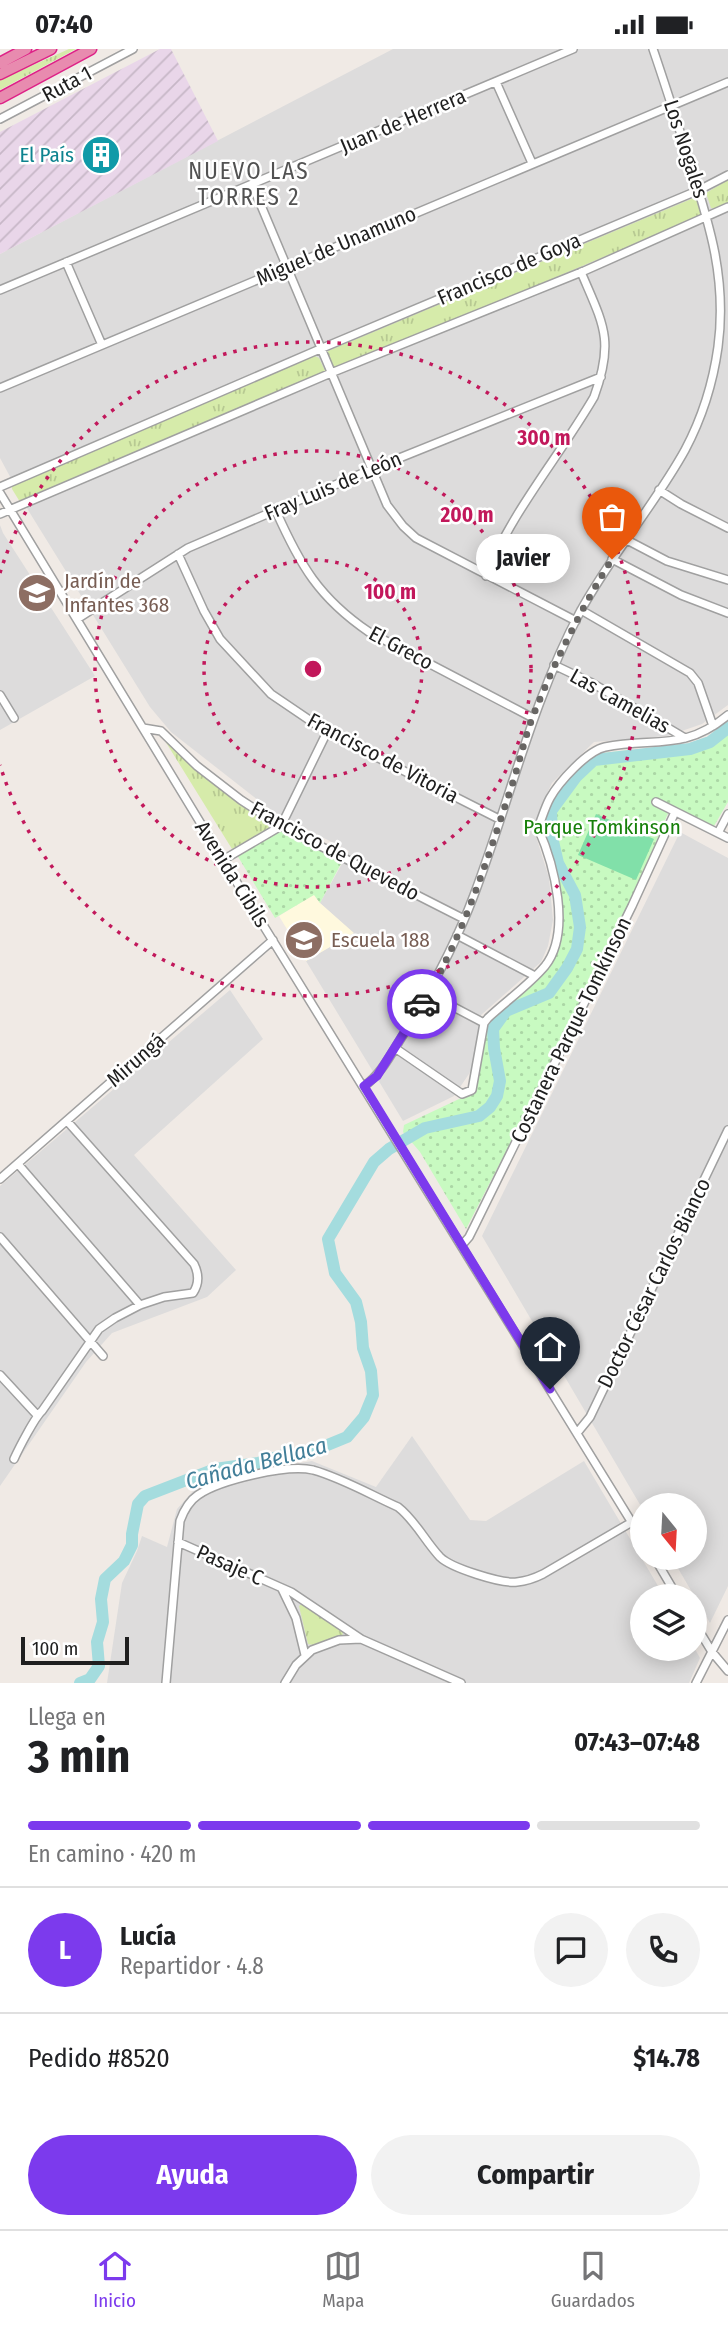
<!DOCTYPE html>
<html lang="es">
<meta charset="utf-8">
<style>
:root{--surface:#fff;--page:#f2f2f2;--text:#202124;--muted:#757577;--line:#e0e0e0;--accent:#7c3aed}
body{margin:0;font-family:"Fira Sans Condensed",sans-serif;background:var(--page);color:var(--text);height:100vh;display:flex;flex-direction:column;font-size:26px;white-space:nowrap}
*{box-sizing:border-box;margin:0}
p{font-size:23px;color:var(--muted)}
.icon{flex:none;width:38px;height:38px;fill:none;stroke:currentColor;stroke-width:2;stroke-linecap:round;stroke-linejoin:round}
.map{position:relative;height:1634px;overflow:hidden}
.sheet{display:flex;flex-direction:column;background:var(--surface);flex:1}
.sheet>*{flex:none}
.needle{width:46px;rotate:162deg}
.tools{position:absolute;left:630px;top:1444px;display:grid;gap:14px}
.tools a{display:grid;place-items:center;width:77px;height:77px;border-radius:50%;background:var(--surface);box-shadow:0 4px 18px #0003;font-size:35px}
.scale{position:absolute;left:21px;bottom:18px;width:108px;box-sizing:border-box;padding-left:7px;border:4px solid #1f1f1f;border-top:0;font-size:19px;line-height:24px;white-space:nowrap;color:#1f1f1f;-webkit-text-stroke:5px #fff;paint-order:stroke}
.pin{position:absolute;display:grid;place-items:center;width:60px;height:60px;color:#fff;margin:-72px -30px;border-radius:50% 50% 50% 0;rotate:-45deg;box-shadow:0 0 7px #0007}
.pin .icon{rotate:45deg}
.courier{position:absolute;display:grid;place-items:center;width:70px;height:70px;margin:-35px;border:5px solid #7c3aed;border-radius:50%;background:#fff;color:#222;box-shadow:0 2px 9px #0007}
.bubble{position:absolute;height:49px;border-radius:24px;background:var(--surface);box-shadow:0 4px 18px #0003;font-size:23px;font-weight:700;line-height:49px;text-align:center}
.head em{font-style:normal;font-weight:700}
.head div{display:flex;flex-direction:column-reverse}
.head{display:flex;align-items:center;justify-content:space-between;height:119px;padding:0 28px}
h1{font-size:46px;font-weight:700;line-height:52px}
.bar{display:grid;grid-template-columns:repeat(4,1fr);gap:10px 7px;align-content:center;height:84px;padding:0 28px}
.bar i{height:9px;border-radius:5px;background:var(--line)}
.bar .on{background:var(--accent)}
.bar p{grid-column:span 4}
.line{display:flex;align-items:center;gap:18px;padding:0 28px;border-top:2px solid var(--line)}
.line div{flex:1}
.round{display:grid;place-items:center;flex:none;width:74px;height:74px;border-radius:37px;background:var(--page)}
.primary-button{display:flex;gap:14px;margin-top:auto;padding:14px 28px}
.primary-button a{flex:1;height:80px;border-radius:42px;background:var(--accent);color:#fff;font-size:28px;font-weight:700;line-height:80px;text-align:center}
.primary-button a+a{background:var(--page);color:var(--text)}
.status{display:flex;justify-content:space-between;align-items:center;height:49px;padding:0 35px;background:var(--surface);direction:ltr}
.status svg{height:19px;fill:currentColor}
.menu{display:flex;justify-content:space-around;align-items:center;height:98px;border-top:2px solid var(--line);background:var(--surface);font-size:19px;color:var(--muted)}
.menu a{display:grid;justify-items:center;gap:4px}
.menu .on{color:var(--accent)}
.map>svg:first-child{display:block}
.residential{fill:#dddcdc}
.industrial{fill:url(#industrial-furrows)}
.education{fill:#fff9de}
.grass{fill:url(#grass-tufts)}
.park{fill:url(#park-dots)}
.pitch{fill:#81e0a9}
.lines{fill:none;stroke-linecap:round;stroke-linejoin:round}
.river{stroke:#a4dcde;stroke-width:12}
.minor-casing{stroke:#a0a0a0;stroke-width:10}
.highway-casing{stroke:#de2187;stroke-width:13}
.minor{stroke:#fff;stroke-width:7}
.highway{stroke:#e88baf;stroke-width:10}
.done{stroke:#686664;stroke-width:7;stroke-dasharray:0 12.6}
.route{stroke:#7c3aed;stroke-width:9}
.ring{fill:none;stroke:#c2185b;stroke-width:3.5;stroke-dasharray:3.5 7}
.labels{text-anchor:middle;stroke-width:5;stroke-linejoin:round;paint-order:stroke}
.street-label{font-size:21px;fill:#1f1f1f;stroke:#fff}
.culture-label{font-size:21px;fill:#0d838f;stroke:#fff;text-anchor:end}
.education-label{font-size:21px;fill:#785e54;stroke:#fff;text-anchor:start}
.park-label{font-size:21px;fill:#17800a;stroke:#fff}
.neighbourhood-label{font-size:23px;letter-spacing:2px;fill:#525252;stroke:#fff}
.water-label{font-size:23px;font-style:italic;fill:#417e98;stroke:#fff}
.centre{fill:#c2185b;stroke:#fff;stroke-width:3.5}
.ring-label{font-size:21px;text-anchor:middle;font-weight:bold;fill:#c2185b;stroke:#fff;stroke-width:5;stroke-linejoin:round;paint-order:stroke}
</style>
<div class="status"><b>07:40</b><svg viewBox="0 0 49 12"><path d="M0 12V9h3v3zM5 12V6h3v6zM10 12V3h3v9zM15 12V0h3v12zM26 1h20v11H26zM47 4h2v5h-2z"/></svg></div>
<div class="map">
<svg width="728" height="1634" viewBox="0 0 728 1634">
<defs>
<pattern id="industrial-furrows" width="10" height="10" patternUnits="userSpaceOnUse" patternTransform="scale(1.75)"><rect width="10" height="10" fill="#e9d6e9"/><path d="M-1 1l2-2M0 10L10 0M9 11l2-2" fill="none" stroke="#c7b7c7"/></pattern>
<pattern id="grass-tufts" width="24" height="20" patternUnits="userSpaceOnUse" patternTransform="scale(1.75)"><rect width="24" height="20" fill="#d6ebaa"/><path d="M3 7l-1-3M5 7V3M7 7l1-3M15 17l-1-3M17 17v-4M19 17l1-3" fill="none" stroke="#b7c992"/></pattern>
<pattern id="park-dots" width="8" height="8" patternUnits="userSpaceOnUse" patternTransform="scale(1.75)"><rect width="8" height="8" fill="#c8fac1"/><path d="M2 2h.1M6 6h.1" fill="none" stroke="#abd6a5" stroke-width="1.8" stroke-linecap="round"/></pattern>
</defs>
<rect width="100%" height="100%" fill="#f0eae5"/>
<path class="residential" d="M393 0H728V656L702 675 667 687 594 693 552 734 541 757 534 781 549 829 553 871 548 897 541 913 481 966 473 1019 454 1047 403 1072 306 912 353 884 320 854 349 802 272 762 171 683 150 658 28 461 0 409V205Z
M0 476 3 484 95 627 0 681Z
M680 783 728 809V1537L710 1574 672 1509 695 1508V1456H642V1459L482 1187Z
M230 941 263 990 134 1106 236 1221 207 1248 112 1284 86 1313 0 1437V1137Z
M412 1387 470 1471 486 1472 584 1412 664 1547H642V1600H695L700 1609 689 1634H107L122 1534 137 1502 142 1487 167 1498 177 1460 194 1441 217 1428 312 1412 376 1438Z"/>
<path class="industrial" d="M160 0H171L218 92 0 205V83Z"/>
<path class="education" d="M314 845 320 854 354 884 306 912 279 867Z"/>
<path class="grass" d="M69 0H76L0 41V31Z
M728 131V155L717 160 711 159 706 144Z
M696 148 702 163 700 167 337 321 334 320 327 304 328 302Z
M315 307 319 309 326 324 20 453 12 440V435Z
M162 687 212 734 269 773V779L232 800Z
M303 1554 344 1581 342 1587 313 1596 308 1595 299 1557Z"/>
<path class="park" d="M728 675V753L714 777 671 757 624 869 574 971 466 1180 420 1103 403 1083 404 1076 476 1042C478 1027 483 987 490 975 507 949 544 936 556 906 567 878 563 844 554 817 550 804 543 790 544 776 545 750 572 722 592 708 597 704 605 704 612 703 645 698 706 703 728 675Z
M282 780 343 811 320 854 314 846 275 869 237 806Z"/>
<path class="pitch" d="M596 765 654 790 636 831 578 806Z"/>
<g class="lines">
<path class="river" d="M80 1634 90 1630 99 1617 97 1593 103 1573 101 1550 105 1530 124 1512 132 1496V1485L138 1455 145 1447 215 1420 258 1414 287 1405 308 1404 347 1388 364 1368 373 1346 371 1322 363 1299 361 1273 356 1253 335 1224 328 1190 374 1113 389 1100 425 1079 479 1067 490 1058 497 1047 500 1032 494 999 493 980 506 962 549 944 567 919 577 900 580 878 575 846 558 814 552 788 551 762 576 728 594 711 690 700 710 693 728 679"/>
<g class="minor-casing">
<path id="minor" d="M496 33 532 114
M0 70 133 0
M252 135 387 456 403 477 416 489 576 572
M66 213 102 296
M0 241 573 0
M0 339 728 33
M0 438 320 300 699 141 728 126
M659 441 681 455 728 479
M0 444 223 811 642 1490
M276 462C300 516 319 549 369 583L533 669
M0 465 331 324 584 222 728 158
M625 490 667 512 728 531
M178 505 204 562 220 590 271 645 327 683 499 770
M612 510 681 546 728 564
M486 527C512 462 559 408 594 348 615 291 603 275 581 223
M581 561 690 624 698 634 713 677
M77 570 188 499 372 420 601 328
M554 616 592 634 685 689
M0 646 14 669
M143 679 161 682 197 717 241 751 281 777 464 870
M656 753 728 789
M718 784 728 765
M223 811 281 777 327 683
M457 886 535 927
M429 945 484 974
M395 999 462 1045 472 1041 484 974 488 969C506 952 529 936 545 917 572 883 554 815 538 779 542 769 545 758 550 749 559 733 587 702 605 698 653 688 684 703 728 666
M364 1037C382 1025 393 1001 405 983 432 939 456 894 474 846 510 751 532 653 580 563 611 506 654 457 685 401 702 369 713 334 718 298 727 231 710 177 690 114 678 76 666 38 653 0
M18 1115 140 1256
M0 1130 273 891
M0 1188 103 1307
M462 1196 469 1188 475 1176 632 857 675 763
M0 1326 37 1366
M577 1384 590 1368 728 1081
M14 1410C19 1399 35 1368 42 1362L99 1280 115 1269 140 1256 164 1248 193 1244C199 1235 199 1225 194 1215L67 1072
M178 1493 291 1543 361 1590
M654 1508 677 1547
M282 1540 296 1569 305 1606
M695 1575 712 1603 728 1622
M166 1634 180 1472C184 1461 189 1452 198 1446 220 1431 287 1415 313 1421 342 1429 371 1446 398 1458 415 1471 425 1492 440 1508 451 1519 502 1535 517 1533 527 1532 535 1529 543 1525L632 1473
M285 1634 296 1616 312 1601 339 1591 361 1590 461 1634
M696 1634 728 1571"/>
</g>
<g class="highway-casing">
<path id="highway" d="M0 14 26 0
M0 25 51 0
M0 49 91 0"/>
</g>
<use href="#minor" class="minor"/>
<use href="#highway" class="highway"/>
</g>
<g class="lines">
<path class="done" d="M422 955C464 887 488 808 513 733 520 711 525 688 533 667 555 612 581 560 612 510"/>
<path class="route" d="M422 955 377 1027 364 1037 550 1340"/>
</g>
<g class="ring">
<circle cx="313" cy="620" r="109"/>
<circle cx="313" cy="620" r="218"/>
<path d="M0 524A327 327 0 1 1 0 716"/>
</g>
<defs>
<g id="building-disc" transform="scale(2.0125)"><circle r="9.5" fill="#0f9aa8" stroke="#fff"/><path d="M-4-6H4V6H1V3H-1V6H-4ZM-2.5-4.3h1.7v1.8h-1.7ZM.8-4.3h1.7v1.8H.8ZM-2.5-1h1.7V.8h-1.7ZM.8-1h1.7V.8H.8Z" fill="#fff"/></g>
<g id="school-disc" transform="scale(2.0125)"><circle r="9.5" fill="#8d6e63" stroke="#fff"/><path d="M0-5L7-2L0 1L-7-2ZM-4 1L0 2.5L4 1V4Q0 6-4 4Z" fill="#fff"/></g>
</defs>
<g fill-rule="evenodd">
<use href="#building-disc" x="101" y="106"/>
<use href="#school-disc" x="37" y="544"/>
<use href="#school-disc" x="304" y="891"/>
</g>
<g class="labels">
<g class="street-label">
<text transform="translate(67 35) rotate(-28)" y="7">Ruta 1</text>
<text transform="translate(403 72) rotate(-23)" y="7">Juan de Herrera</text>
<text transform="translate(686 100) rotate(72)" y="7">Los Nogales</text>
<text transform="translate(336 197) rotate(-23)" y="7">Miguel de Unamuno</text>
<text transform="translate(509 220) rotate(-23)" y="7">Francisco de Goya</text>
<text transform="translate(333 437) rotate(-23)" y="7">Fray Luis de León</text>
<text transform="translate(401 599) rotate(28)" y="7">El Greco</text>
<text transform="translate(620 652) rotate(29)" y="7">Las Camelias</text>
<text transform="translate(383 709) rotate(28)" y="7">Francisco de Vitoria</text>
<text transform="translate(335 802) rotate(28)" y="7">Francisco de Quevedo</text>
<text transform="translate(232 825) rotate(58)" y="7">Avenida Cibils</text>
<text transform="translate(571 981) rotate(-64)" y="7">Costanera Parque Tomkinson</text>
<text transform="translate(136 1011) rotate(-41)" y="7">Mirungá</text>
<text transform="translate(654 1234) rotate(-64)" y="7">Doctor César Carlos Bianco</text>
<text transform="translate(230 1516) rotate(24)" y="7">Pasaje C</text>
</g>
<g class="culture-label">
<text x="74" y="113">El País</text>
</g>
<g class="education-label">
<text x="64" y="539">Jardín de<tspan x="64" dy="24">Infantes 368</tspan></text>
<text x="331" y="898">Escuela 188</text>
</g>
<g class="park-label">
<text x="602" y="785">Parque Tomkinson</text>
</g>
<g class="neighbourhood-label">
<text x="249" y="130">NUEVO LAS<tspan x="249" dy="26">TORRES 2</tspan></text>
</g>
<g class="water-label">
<text transform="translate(256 1414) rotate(-15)" y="8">Cañada Bellaca</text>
</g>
</g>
<circle cx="313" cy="620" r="10" class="centre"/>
<g class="ring-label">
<text x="544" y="396">300 m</text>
<text x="467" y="473">200 m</text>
<text x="390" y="550">100 m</text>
</g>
</svg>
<div class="tools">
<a><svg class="needle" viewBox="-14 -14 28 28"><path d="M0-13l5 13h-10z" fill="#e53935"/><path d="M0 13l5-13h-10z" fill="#757577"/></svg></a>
<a><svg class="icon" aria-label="layers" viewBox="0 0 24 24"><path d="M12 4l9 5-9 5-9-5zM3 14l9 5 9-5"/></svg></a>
</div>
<div class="scale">100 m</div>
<div class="pin" style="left:612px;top:510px;background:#ea580c"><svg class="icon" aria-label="bag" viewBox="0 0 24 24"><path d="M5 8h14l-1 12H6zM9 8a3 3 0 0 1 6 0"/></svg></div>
<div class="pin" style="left:550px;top:1340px;background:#1f2937"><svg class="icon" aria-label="home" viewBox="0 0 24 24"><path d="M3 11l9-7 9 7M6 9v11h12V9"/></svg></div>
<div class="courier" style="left:422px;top:955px"><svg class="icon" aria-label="car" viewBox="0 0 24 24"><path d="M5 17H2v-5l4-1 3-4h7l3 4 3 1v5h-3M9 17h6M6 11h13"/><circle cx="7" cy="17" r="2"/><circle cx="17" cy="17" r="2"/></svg></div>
<div class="bubble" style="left:476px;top:485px;width:94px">Javier</div>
</div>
<section class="sheet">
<div class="head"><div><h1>3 min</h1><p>Llega en</p></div><em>07:43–07:48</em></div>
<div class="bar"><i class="on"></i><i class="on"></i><i class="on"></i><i></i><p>En camino · 420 m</p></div>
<div class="line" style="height:126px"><b class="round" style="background:var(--accent);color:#fff">L</b><div><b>Lucía</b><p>Repartidor · 4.8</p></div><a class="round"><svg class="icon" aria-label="chat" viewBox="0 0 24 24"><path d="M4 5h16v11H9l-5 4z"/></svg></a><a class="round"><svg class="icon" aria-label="phone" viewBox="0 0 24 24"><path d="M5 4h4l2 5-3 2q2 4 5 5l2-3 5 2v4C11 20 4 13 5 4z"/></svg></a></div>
<div class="line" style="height:91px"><div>Pedido #8520</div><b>$14.78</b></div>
<div class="primary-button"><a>Ayuda</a><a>Compartir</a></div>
</section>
<nav class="menu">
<a class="on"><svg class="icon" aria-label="home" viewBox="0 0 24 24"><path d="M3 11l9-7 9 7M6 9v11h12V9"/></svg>Inicio</a>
<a><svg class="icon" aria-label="map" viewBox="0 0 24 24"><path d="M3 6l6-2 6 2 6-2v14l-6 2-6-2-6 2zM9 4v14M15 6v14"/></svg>Mapa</a>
<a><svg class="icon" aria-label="saved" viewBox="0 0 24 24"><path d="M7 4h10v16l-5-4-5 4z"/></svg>Guardados</a>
</nav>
